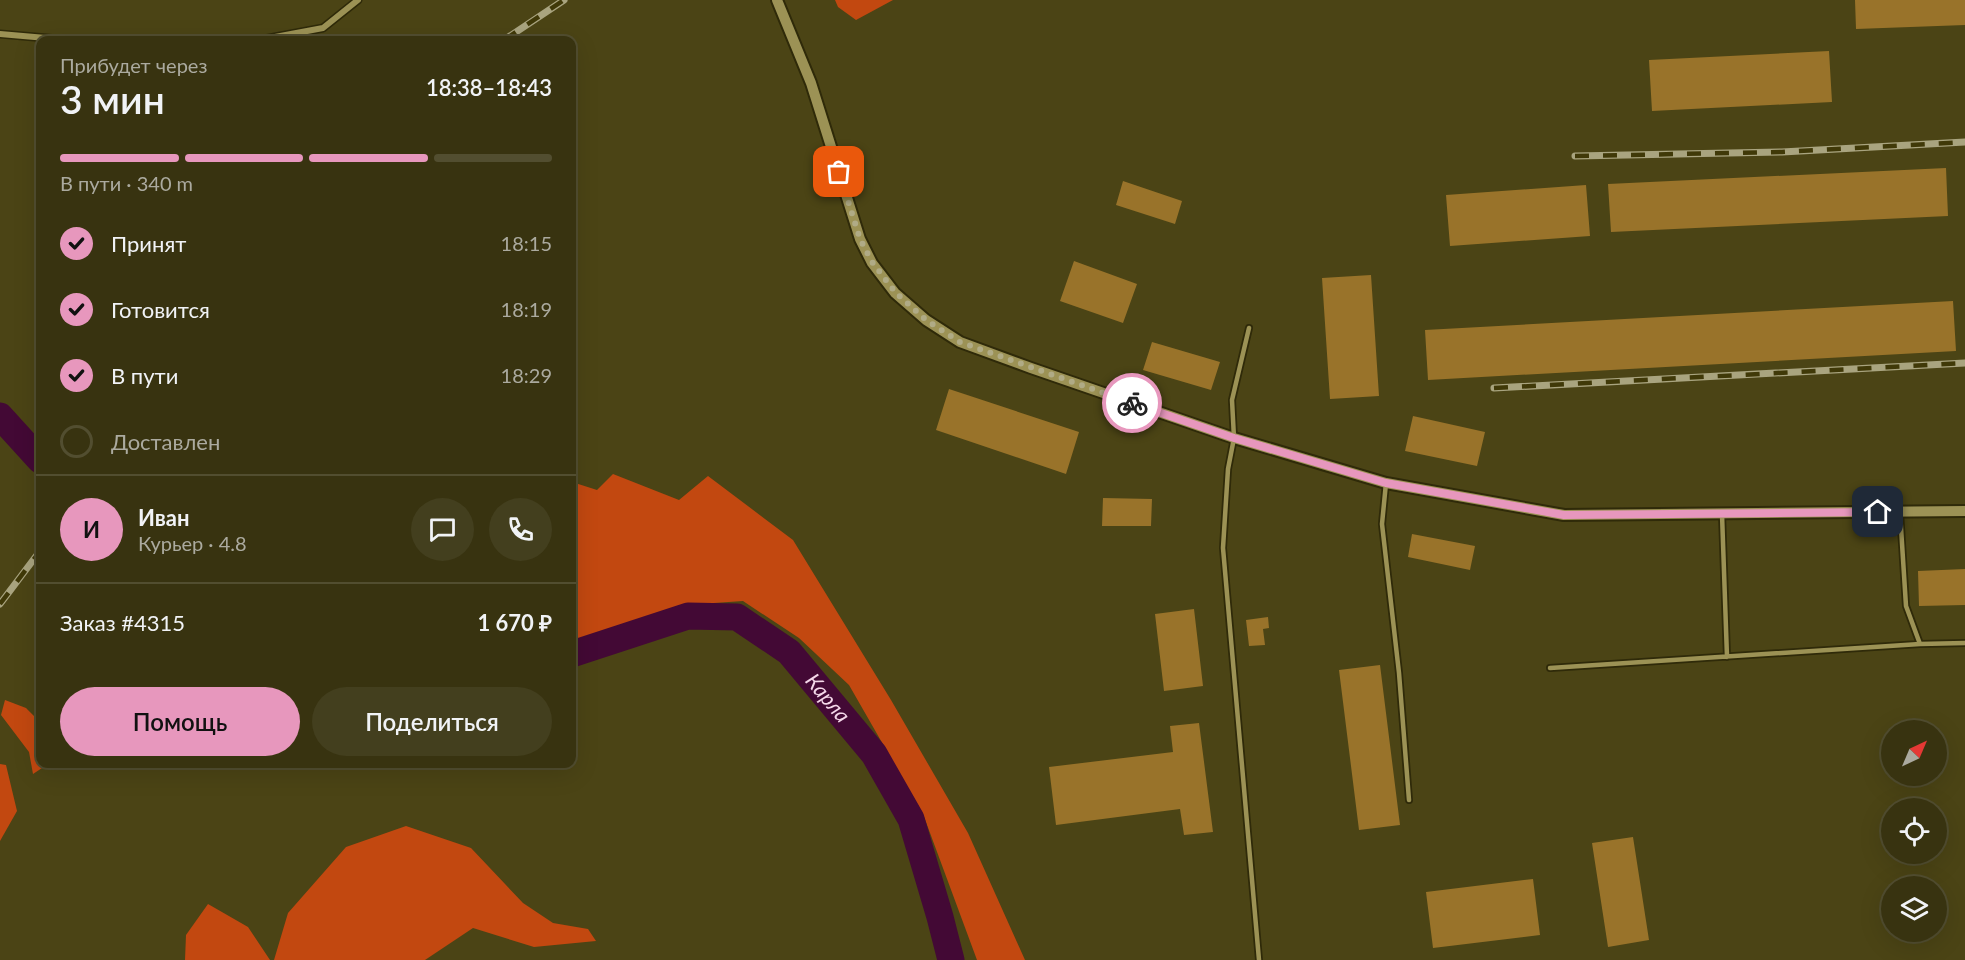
<!DOCTYPE html>
<html lang="ru">
<meta charset="utf-8">
<style>
:root{--surface:#383310;--page:#433f1e;--text:#f1f3f6;--muted:#abaa9f;--line:#524e30;--accent:#e797bd}
body{margin:0;font-family:Lato,sans-serif;background:var(--page);color:var(--text);height:100vh;display:flex;flex-direction:column;font-size:22px;white-space:nowrap}
*{box-sizing:border-box;margin:0}
p{font-size:20px;color:var(--muted)}
.icon{flex:none;width:33px;height:33px;fill:none;stroke:currentColor;stroke-width:2;stroke-linecap:round;stroke-linejoin:round}
.map{position:relative;flex:1;overflow:hidden}
.side{position:absolute;left:36px;top:36px;width:540px;height:732px;display:flex;flex-direction:column;background:var(--surface);border-radius:12px;box-shadow:0 6px 24px #0002,0 0 0 2px var(--line)}
.side>*{flex:none}
.needle{width:39px;rotate:44deg}
.tools{position:absolute;left:1881px;top:720px;display:grid;gap:12px}
.tools a{display:grid;place-items:center;width:66px;height:66px;border-radius:50%;background:var(--surface);box-shadow:0 6px 24px #0002,0 0 0 2px var(--line);font-size:30px}
.pin{position:absolute;display:grid;place-items:center;width:51px;height:51px;color:#fff;margin:-26px;border-radius:12px;box-shadow:0 3px 9px #0006}
.courier{position:absolute;display:grid;place-items:center;width:60px;height:60px;margin:-30px;border:4px solid #e797bd;border-radius:50%;background:#fff;color:#222;box-shadow:0 2px 8px #0007}
.headline em{font-style:normal;font-weight:600}
.headline div{display:flex;flex-direction:column-reverse}
.headline{display:flex;align-items:center;justify-content:space-between;height:102px;padding:0 24px}
h1{font-size:39px;font-weight:600;line-height:45px}
.bar{display:grid;grid-template-columns:repeat(4,1fr);gap:9px 6px;align-content:center;height:72px;padding:0 24px}
.bar i{height:8px;border-radius:4px;background:var(--line)}
.bar .active{background:var(--accent)}
.bar p{grid-column:span 4}
.line{display:flex;align-items:center;gap:15px;padding:0 24px;border-top:2px solid var(--line)}
.line div{flex:1}
.round{display:grid;place-items:center;flex:none;width:63px;height:63px;border-radius:32px;background:var(--page)}
ol{padding:0 24px;list-style:none}
li{display:flex;align-items:center;gap:18px;height:66px}
li p{margin-inline-start:auto}
li .icon{padding:6px;border-radius:50%;background:var(--accent);color:#111;stroke-width:4}
li:last-child{color:var(--muted)}
li i{width:33px;height:33px;border:3px solid var(--line);border-radius:50%}
.button{display:flex;gap:12px;margin-top:auto;padding:12px 24px}
.button a{flex:1;height:69px;border-radius:36px;background:var(--accent);color:#111;font-size:24px;font-weight:600;line-height:69px;text-align:center}
.button a+a{background:var(--page);color:var(--text)}
.map>svg:first-child{display:block}
.forest{fill:#c24810}
.lines{fill:none;stroke-linecap:round;stroke-linejoin:round}
.river{stroke:#430935;stroke-width:27}
.building{fill:#99732a}
.service-casing{stroke:#2f2a09;stroke-width:8}
.minor-casing{stroke:#2f2a09;stroke-width:9}
.tertiary-casing{stroke:#2f2a09;stroke-width:14}
.service{stroke:#9c9255;stroke-width:4.5}
.minor{stroke:#9c9255;stroke-width:6}
.tertiary{stroke:#9c9255;stroke-width:10}
.rail-casing{stroke:#a9a47f;stroke-width:7}
.rail{stroke:#403908;stroke-width:4.5;stroke-dasharray:14;stroke-linecap:butt}
.done{stroke:#b0ab86;stroke-width:6;stroke-dasharray:0 10.8}
.route{stroke:#e797bd;stroke-width:8}
.labels{text-anchor:middle;stroke-width:6;stroke-linejoin:round;paint-order:stroke}
.water-label{font-size:21px;font-style:italic;fill:#f5d8ea;stroke:#403908}
</style>
<div class="map">
<svg width="1965" height="960" viewBox="0 0 1965 960">
<rect width="100%" height="100%" fill="#4b4415"/>
<path class="forest" d="M835 0H893L856 20 838 7Z
M613 474 679 500 708 476 793 540 891 700 968 833 1025 960H977L923 814 849 685 799 638 743 601 685 605 572 647V482L597 490Z
M5 700 26 708 40 722V764H48L33 774 29 752 1 715Z
M0 764 6 765 17 811 0 841Z
M406 826 471 848 523 903 553 923 588 929 596 941 534 947 473 928 425 960H274L288 913 346 847Z
M208 904 248 927 270 960H185L186 935Z"/>
<g class="lines">
<g class="river">
<path d="M0 416 40 460"/>
<path id="s1" d="M572 654 688 616 737 617 789 652 874 754 911 819 940 917 951 960"/>
</g>
</g>
<path class="building" d="M1855 0H1965V25L1856 29Z
M1829 51 1832 102 1652 111 1649 60Z
M1946 168 1948 216 1611 232 1608 184Z
M1123 181 1182 201 1175 224 1116 205Z
M1586 185 1590 236 1450 246 1446 195Z
M1074 261 1137 284 1123 323 1060 301Z
M1371 275 1379 396 1330 399 1322 278Z
M1953 301 1956 351 1428 380 1425 330Z
M1152 342 1220 362 1211 390 1143 370Z
M949 389 1079 432 1066 474 936 430Z
M1413 416 1485 432 1477 466 1405 451Z
M1103 498 1152 499 1151 526H1102Z
M1412 534 1475 546 1470 570 1408 557Z
M1965 569V605L1919 606 1918 571Z
M1194 609 1203 686 1164 691 1155 614Z
M1268 617 1269 628 1263 629 1265 645 1249 646 1246 620Z
M1380 665 1400 825 1359 830 1339 670Z
M1199 723 1213 832 1184 835 1180 809 1056 825 1049 767 1173 752 1170 726Z
M1633 837 1649 940 1608 947 1592 843Z
M1533 879 1540 935 1433 948 1426 892Z"/>
<g class="lines">
<g class="service-casing">
<path id="service" d="M1249 328 1232 400 1234 438 1228 469 1223 548 1259 960
M1386 483 1382 524 1399 673 1409 800
M1900 512 1906 606 1920 644 1965 643
M1722 514 1727 657
M1550 668 1920 644"/>
</g>
<g class="minor-casing">
<path id="minor" d="M0 34 69 40
M259 40 323 28 358 0"/>
</g>
<g class="tertiary-casing">
<path id="tertiary" d="M777 0 811 83 860 239 872 263 895 293 926 320 960 342 1031 368 1234 438 1386 483 1564 515 1965 511"/>
</g>
<use href="#service" class="service"/>
<use href="#minor" class="minor"/>
<use href="#tertiary" class="tertiary"/>
<g class="rail-casing">
<path id="rail" d="M504 40 564 0
M1575 156 1782 152 1965 142
M1494 388 1965 363
M0 604 40 551"/>
</g>
<use href="#rail" class="rail"/>
</g>
<g class="lines">
<path class="done" d="M839 172 860 239 872 262 896 293 926 320 960 342 1132 403"/>
<path class="route" d="M1132 403 1234 438 1386 483 1564 515 1878 512"/>
</g>
<g class="labels">
<g class="water-label">
<text dy="7" stroke="none"><textPath href="#s1" startOffset="294">Карла</textPath></text>
</g>
</g>
</svg>
<div class="tools">
<a><svg class="needle" viewBox="-14 -14 28 28"><path d="M0-13l5 13h-10z" fill="#e53935"/><path d="M0 13l5-13h-10z" fill="#abaa9f"/></svg></a>
<a><svg class="icon" aria-label="locate" viewBox="0 0 24 24"><circle cx="12" cy="12" r="6"/><path d="M12 2v4M12 18v4M2 12h4M18 12h4"/></svg></a>
<a><svg class="icon" aria-label="layers" viewBox="0 0 24 24"><path d="M12 4l9 5-9 5-9-5zM3 14l9 5 9-5"/></svg></a>
</div>
<div class="pin" style="left:839px;top:172px;background:#ea580c"><svg class="icon" aria-label="bag" viewBox="0 0 24 24"><path d="M5 8h14l-1 12H6zM9 8a3 3 0 0 1 6 0"/></svg></div>
<div class="pin" style="left:1878px;top:512px;background:#1f2937"><svg class="icon" aria-label="home" viewBox="0 0 24 24"><path d="M3 11l9-7 9 7M6 9v11h12V9"/></svg></div>
<div class="courier" style="left:1132px;top:403px"><svg class="icon" aria-label="bike" viewBox="0 0 24 24"><circle cx="6" cy="16" r="4"/><circle cx="18" cy="16" r="4"/><path d="M6 16l4-8h5l3 8M10 8l3 8H6M13 5h3"/></svg></div>
<section class="side">
<div class="headline"><div><h1>3 мин</h1><p>Прибудет через</p></div><em>18:38–18:43</em></div>
<div class="bar"><i class="active"></i><i class="active"></i><i class="active"></i><i></i><p>В пути · 340 m</p></div>
<ol>
<li><svg class="icon" aria-label="check" viewBox="0 0 24 24"><path d="M5 12l5 5 9-10"/></svg>Принят<p>18:15</p></li>
<li><svg class="icon" aria-label="check" viewBox="0 0 24 24"><path d="M5 12l5 5 9-10"/></svg>Готовится<p>18:19</p></li>
<li><svg class="icon" aria-label="check" viewBox="0 0 24 24"><path d="M5 12l5 5 9-10"/></svg>В пути<p>18:29</p></li>
<li><i></i>Доставлен</li>
</ol>
<div class="line" style="height:108px"><b class="round" style="background:var(--accent);color:#111">И</b><div><b>Иван</b><p>Курьер · 4.8</p></div><a class="round"><svg class="icon" aria-label="chat" viewBox="0 0 24 24"><path d="M4 5h16v11H9l-5 4z"/></svg></a><a class="round"><svg class="icon" aria-label="phone" viewBox="0 0 24 24"><path d="M5 4h4l2 5-3 2q2 4 5 5l2-3 5 2v4C11 20 4 13 5 4z"/></svg></a></div>
<div class="line" style="height:78px"><div>Заказ #4315</div><b>1 670 ₽</b></div>
<div class="button"><a>Помощь</a><a>Поделиться</a></div>
</section>
</div>
